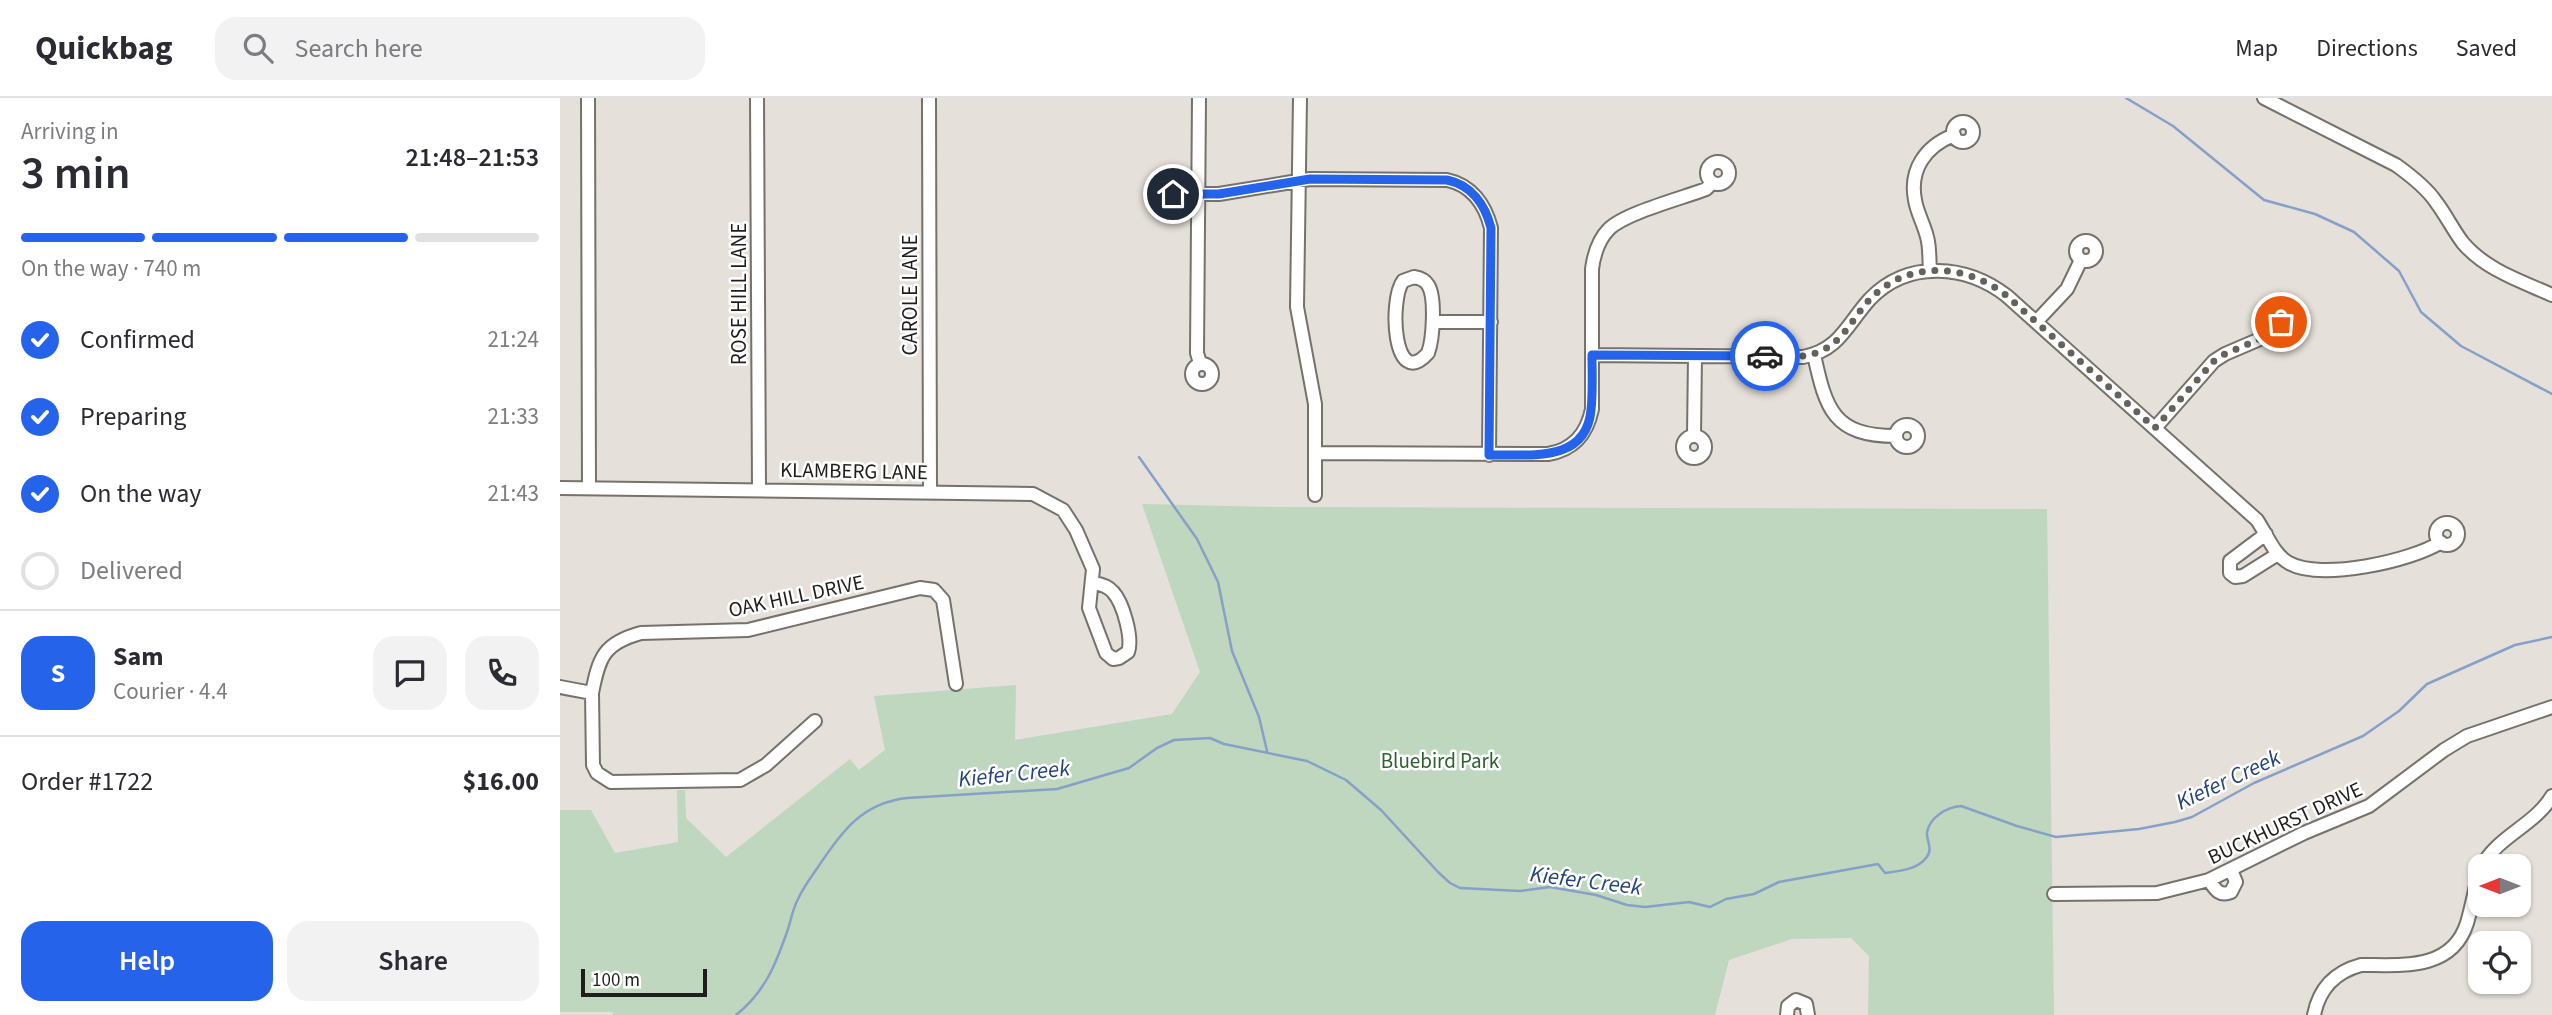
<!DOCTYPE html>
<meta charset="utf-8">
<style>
:root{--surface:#fff;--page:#f2f2f3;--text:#2b2b33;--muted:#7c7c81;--line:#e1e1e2;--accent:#2563eb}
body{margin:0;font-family:"Source Sans 3",sans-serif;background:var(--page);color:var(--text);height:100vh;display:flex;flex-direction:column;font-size:26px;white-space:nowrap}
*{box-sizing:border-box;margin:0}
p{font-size:23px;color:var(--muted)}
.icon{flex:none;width:38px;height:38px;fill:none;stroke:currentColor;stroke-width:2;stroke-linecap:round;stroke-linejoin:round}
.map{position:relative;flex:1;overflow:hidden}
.panel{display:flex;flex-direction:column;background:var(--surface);width:560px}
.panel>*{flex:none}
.needle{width:46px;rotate:270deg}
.fabs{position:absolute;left:1908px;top:756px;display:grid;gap:14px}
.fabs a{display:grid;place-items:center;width:63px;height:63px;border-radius:14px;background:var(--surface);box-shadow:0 2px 5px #0004;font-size:35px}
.scale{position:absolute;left:21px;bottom:18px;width:126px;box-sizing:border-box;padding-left:7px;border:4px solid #201e1b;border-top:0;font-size:19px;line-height:24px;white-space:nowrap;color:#201e1b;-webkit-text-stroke:5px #fff;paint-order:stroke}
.pin{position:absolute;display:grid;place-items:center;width:60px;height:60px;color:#fff;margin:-30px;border:4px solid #fff;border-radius:50%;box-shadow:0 2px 7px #0007}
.courier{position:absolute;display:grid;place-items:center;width:70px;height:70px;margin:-35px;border:5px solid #2563eb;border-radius:50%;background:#fff;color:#222;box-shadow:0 2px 9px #0007}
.overview em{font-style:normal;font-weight:600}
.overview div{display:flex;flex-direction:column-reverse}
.overview{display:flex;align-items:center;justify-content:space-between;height:119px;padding:0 21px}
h1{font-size:46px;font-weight:600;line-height:52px}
.bar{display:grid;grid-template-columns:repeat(4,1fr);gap:10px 7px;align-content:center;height:84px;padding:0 21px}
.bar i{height:9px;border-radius:5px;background:var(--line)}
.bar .current{background:var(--accent)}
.bar p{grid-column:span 4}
.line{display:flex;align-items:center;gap:18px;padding:0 21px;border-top:2px solid var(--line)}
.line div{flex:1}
.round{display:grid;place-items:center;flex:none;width:74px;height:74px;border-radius:21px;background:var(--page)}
ol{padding:0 21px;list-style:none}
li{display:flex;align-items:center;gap:21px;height:77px}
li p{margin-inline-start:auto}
li .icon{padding:7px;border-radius:50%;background:var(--accent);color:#fff;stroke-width:4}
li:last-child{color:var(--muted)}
li i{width:38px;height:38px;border:4px solid var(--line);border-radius:50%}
.button{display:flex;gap:14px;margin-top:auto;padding:14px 21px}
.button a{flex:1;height:80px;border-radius:21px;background:var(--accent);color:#fff;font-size:28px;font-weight:600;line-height:80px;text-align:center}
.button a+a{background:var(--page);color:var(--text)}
header{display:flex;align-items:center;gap:42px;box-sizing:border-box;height:98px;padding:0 35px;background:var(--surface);border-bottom:2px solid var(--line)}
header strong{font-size:33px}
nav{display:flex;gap:38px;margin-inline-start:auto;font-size:24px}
.search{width:490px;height:63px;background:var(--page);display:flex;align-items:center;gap:18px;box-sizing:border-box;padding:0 24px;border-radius:21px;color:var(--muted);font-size:26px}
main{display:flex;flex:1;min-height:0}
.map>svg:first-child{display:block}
.green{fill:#bed7be}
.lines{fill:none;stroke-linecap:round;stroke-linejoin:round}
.stream{stroke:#87a0c8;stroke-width:2.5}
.minor-casing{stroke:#76726b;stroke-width:16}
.minor{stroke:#fff;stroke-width:12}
.done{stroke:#65625e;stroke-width:7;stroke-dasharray:0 12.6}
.route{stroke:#2563eb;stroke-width:9}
.labels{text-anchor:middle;stroke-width:5;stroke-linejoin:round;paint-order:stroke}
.street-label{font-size:21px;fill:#201e1b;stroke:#fff}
.park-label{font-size:21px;fill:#2d6131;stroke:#fff}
.water-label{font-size:23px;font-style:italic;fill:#254478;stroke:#fff}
</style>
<header>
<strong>Quickbag</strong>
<div class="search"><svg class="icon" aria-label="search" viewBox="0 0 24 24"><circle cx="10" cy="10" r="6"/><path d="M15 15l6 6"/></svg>Search here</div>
<nav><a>Map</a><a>Directions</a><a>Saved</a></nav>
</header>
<main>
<section class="panel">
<div class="overview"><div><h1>3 min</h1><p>Arriving in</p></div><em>21:48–21:53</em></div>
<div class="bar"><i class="current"></i><i class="current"></i><i class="current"></i><i></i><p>On the way · 740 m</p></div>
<ol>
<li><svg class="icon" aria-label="check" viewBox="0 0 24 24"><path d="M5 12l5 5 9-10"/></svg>Confirmed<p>21:24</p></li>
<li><svg class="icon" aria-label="check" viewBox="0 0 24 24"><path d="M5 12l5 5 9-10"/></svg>Preparing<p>21:33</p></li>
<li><svg class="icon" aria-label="check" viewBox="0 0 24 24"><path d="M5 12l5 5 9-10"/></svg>On the way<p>21:43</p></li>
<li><i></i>Delivered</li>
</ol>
<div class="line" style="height:126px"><b class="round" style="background:var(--accent);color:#fff">S</b><div><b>Sam</b><p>Courier · 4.4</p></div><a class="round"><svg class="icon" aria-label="chat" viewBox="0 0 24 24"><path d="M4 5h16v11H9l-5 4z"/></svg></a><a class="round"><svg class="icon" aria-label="phone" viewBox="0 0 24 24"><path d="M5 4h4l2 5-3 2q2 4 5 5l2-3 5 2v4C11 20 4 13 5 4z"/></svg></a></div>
<div class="line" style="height:91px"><div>Order #1722</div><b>$16.00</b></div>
<div class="button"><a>Help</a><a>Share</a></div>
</section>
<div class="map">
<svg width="1992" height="917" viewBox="0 0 1992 917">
<rect width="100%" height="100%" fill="#e5e0d9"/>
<path class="green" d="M582 406 711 409 1487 411 1494 917H1308L1309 858 1291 840 1232 841 1169 862 1155 917H53L52 914H0V712H31L55 755 118 744 117 692H125L126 720 166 759 290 661 299 672 325 652 314 598 456 587 455 642 612 616 640 574Z"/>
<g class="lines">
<path class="stream" d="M1566 0 1613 28 1704 102 1755 116 1794 134 1839 173 1861 214 1901 248 1992 296
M579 359 637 441 658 484 672 553 699 619 707 653
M176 917C205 894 216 866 228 831 231 822 233 810 238 801 243 790 251 779 258 769 282 733 302 705 347 700L497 691 569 670 597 650 614 642 650 640 664 646 747 663 786 682 821 712 878 774 890 785 900 790 960 793 990 789 1036 797 1067 807 1085 809 1129 804 1150 809 1166 801 1194 796 1219 784 1318 766 1325 775C1338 773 1357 772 1366 760 1374 751 1366 743 1367 734 1370 719 1387 709 1401 708L1457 728 1496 739 1579 731 1615 724 1632 719 1694 685 1803 638 1839 613 1867 586 1955 547 1992 539"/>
<g class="minor-casing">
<path id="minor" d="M28 0 29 390
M197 0 199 391
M369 0 370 393
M639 0 637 255 640 265
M740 0 737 209 755 306V397
M1704 0 1836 67C1850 77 1866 89 1876 104 1886 117 1893 132 1903 145 1926 172 1961 183 1992 197
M1393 34a10 10 0 1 1 20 0a10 10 0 1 1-20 0Z
M1147 75a11 11 0 1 1 22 0a11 11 0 1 1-22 0Z
M596 96H659L750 81 887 82C911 87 925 106 931 130L929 357
M1516 153a10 10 0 1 1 20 0a10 10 0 1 1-20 0Z
M1370 172C1369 161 1370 149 1367 139 1364 126 1357 115 1355 102 1349 71 1366 48 1394 37
M854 179C860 180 865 182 868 187 876 199 873 242 868 255 833 294 829 202 843 183Z
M1706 234a11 11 0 1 1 22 0a11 11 0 1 1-22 0Z
M873 224H931
M1476 224 1507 191 1521 162
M1032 257 1243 259C1280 252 1287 226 1310 201 1349 161 1407 167 1447 198L1697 422C1707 437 1714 457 1729 465 1760 483 1852 463 1881 444
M1254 257C1266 311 1273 338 1336 338
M632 276a10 10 0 1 1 20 0a10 10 0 1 1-20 0Z
M1336 338a11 11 0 1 1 22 0a11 11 0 1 1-22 0Z
M1595 330 1654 263 1665 256 1707 238
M1123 349a11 11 0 1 1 22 0a11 11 0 1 1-22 0Z
M1134 338 1135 258
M755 355 988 356C1013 352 1027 336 1032 311V171C1034 156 1038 142 1049 131 1065 115 1123 100 1146 91L1152 85
M0 390 473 396 503 412 516 432 533 471 529 510 546 555 553 561 559 560 568 554C573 540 563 505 553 494 548 488 541 486 533 485
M1876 436a11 11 0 1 1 22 0a11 11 0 1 1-22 0Z
M1706 436 1670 463V475L1675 479 1683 478 1718 456
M0 589 32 595C39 559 44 545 81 535L188 532 360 490 374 492 383 502 396 586
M32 595 33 667 37 675 51 684 180 682 206 667 255 623
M1922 768C1938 738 1975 727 1992 698
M1649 782C1655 791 1659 799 1671 794L1676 784 1671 772
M1494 796 1597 795 1649 782 1744 735 1809 708 1884 652 1907 638 1992 609
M1227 917 1228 908 1236 902 1246 906 1248 917
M1754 917C1759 891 1775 874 1801 867 1841 867 1892 873 1907 825 1912 808 1915 790 1920 772"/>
</g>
<use href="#minor" class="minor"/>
</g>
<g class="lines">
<path class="done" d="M1205 258C1225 259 1245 261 1263 252 1285 241 1294 218 1310 201 1349 161 1407 166 1447 198L1595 330 1654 263 1665 256 1707 238V231L1711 225 1721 224"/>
<path class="route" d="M613 96H659L750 81 887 82C911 87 925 106 931 130L929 357C969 356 1026 366 1031 312 1033 294 1032 275 1032 257L1205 258"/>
</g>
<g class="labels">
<g class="street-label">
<text transform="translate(179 196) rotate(-90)" y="7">ROSE HILL LANE</text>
<text transform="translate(350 197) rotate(-90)" y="7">CAROLE LANE</text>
<text transform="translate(294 373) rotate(1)" y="7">KLAMBERG LANE</text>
<text transform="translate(236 498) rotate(-12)" y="7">OAK HILL DRIVE</text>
<text transform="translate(1725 725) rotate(-25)" y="7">BUCKHURST DRIVE</text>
</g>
<g class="park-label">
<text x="880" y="670">Bluebird Park</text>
</g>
<g class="water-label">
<text transform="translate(454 675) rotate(-6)" y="8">Kiefer Creek</text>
<text transform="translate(1668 681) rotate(-25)" y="8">Kiefer Creek</text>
<text transform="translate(1026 782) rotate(7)" y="8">Kiefer Creek</text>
</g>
</g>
</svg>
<div class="fabs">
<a><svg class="needle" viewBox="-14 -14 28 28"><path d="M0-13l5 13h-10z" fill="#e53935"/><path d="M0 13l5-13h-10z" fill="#7c7c81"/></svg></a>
<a><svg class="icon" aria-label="locate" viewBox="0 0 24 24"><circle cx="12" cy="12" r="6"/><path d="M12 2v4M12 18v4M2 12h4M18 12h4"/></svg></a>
</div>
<div class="scale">100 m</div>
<div class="pin" style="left:1721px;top:224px;background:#ea580c"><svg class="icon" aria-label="bag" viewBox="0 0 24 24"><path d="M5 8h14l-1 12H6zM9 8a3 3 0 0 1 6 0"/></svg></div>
<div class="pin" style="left:613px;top:96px;background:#1f2937"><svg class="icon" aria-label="home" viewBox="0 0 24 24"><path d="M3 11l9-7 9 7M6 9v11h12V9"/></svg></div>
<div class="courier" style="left:1205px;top:258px"><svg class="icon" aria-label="car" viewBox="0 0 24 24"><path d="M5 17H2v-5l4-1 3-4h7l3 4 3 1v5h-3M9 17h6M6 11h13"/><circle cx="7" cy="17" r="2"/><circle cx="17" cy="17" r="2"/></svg></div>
</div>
</main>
